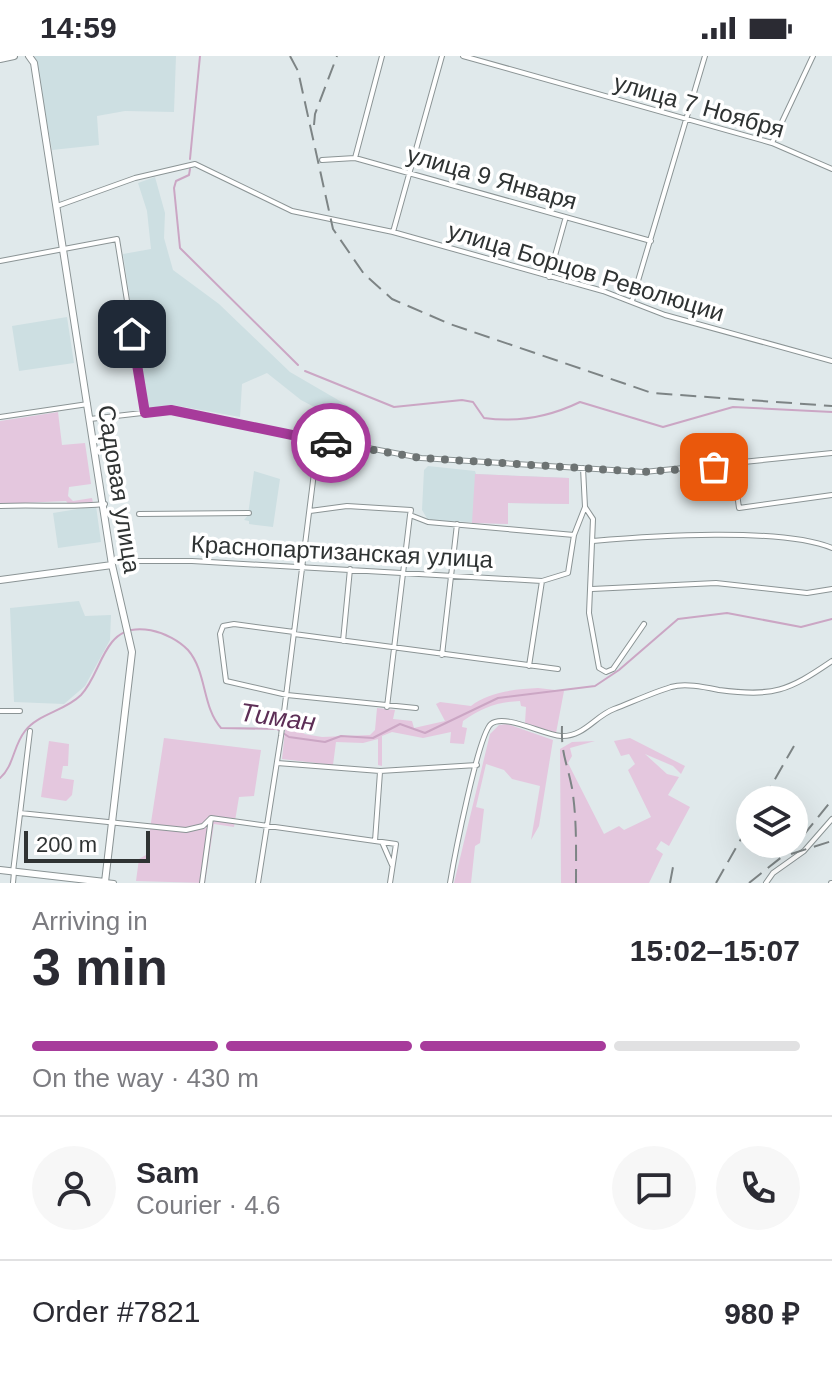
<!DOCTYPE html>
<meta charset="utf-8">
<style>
:root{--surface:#fff;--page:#f7f7f7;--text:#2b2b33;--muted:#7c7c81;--line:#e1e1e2;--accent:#a73b9b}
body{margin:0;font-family:Helvetica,sans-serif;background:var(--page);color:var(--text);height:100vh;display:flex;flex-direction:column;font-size:30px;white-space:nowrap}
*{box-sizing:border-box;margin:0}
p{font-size:26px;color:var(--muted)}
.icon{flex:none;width:44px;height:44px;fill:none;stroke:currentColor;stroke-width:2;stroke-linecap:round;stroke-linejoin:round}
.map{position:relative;height:827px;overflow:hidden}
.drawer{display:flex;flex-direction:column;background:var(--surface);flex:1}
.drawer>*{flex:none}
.controls{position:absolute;left:736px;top:730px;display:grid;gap:16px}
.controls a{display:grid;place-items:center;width:72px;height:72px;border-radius:50%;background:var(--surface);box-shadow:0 8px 32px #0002;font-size:40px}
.scale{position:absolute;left:24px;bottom:20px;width:126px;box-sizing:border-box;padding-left:8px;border:4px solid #2f3333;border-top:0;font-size:22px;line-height:28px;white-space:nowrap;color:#2f3333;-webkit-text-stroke:6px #fff;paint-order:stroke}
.pin{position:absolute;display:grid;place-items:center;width:68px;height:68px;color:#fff;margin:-34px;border-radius:16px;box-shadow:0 4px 12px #0006}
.courier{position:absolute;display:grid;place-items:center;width:80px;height:80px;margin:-40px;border:6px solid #a73b9b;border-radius:50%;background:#fff;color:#222;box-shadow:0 2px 10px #0007}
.overview em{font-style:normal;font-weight:800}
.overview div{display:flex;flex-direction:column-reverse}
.overview{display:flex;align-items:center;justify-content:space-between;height:136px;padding:0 32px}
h1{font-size:52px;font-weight:800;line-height:60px}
.bar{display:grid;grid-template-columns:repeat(4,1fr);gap:12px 8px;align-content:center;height:96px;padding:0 32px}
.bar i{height:10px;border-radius:6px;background:var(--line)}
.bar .selected{background:var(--accent)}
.bar p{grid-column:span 4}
.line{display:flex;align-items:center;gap:20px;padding:0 32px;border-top:2px solid var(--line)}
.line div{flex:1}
.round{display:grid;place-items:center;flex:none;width:84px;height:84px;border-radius:42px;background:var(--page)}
.status{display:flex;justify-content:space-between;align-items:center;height:56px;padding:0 40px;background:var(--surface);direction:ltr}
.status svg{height:22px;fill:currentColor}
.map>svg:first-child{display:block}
.built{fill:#cddfe2}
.green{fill:#e4c7de}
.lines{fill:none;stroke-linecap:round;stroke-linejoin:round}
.stream{stroke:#cba6c4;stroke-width:2}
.street-casing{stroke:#8b9495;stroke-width:6}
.secondary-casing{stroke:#8b9495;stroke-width:8}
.street{stroke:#fff;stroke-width:4}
.secondary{stroke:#fff;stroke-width:6}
.rail{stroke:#7d8485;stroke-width:2;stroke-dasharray:16 8;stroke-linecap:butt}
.done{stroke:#6d7373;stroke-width:8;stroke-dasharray:0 14.4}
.route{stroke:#a73b9b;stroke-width:10}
.labels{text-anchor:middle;stroke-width:7;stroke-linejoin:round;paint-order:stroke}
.street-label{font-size:24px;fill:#2f3333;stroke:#fff}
.water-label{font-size:26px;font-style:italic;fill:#5d2e56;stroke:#fff}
</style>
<div class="status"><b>14:59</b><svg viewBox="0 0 49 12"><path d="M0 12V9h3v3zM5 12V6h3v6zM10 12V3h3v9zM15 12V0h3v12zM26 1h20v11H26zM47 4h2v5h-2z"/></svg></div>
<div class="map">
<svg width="832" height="827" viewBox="0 0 832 827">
<rect width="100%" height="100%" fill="#e0e9eb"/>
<path class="built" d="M35 0H176L174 56 125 55 97 60 99 89 52 94Z
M155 121 165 157 164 182 173 214 219 248 290 316 357 355 349 386 340 384 342 366 301 344 267 317 242 328 240 361 173 349 147 352 123 198 151 193 147 155 138 127Z
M67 261 74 307 19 315 12 270Z
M428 410 475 415 476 418 569 422V448L508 447V468L428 464 422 454 424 414Z
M254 415 280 423 273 471 249 468V465L244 464 248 459Z
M96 450 101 486 58 492 53 457Z
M79 545 85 560 111 559 110 584 85 630 64 648 14 646 10 552Z"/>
<path class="green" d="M58 356 62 389 85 387 91 428 69 431 68 440 73 445 92 442 93 447 70 450 66 445 0 448V365Z
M475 418 569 422V448L508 447V468L472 467Z
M538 632 564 635 556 677 525 667 526 651 521 650 520 645C497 646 482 652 463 665L462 671 467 672 464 688 450 687 451 676 423 682 392 676 382 680V710L378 709V683L363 687 336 686 333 709 282 703 286 665 306 667 304 678 322 681 370 679 375 674 377 652 395 654 393 663 412 665 414 672 445 665 436 648 440 646 471 650C488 636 515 633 538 632Z
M507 668 553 684 539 770 531 784 540 730 512 723 504 714 486 708 476 751 484 753 480 787 475 790 471 827H454L490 678 499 669Z
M164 682 261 694 254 740 239 741 234 771 214 768 205 827 136 825 139 803 146 799Z
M630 682 685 710 681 718 673 710 645 698 667 718 679 721 668 739 690 751 669 790 661 785 656 793 663 798 649 827H561L560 693 572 686 595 685 570 692 572 700 568 707 604 778 619 770 624 774 651 761 628 714 635 708 629 698 621 700 614 685Z
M49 685 69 688 68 710H63L61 722 74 724 72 739 66 745 41 741Z"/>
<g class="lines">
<path class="stream" d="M190 103 200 0
M190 113 189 119 176 125 174 132 180 192 298 309
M305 315 394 351 462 344 473 346 484 362C519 367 549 361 580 346L663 371 733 351 832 356
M0 722C14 710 13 690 25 675 38 658 65 655 81 639 95 624 99 602 112 586 131 562 171 576 188 594 207 616 202 651 221 672L277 673 289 681 325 686 341 680 373 682 400 668 425 677 498 642 595 630 619 614 678 563 727 557 801 571 832 563"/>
<g class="street-casing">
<path id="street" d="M463 0 772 87 832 113
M772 87 813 0
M355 102 382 0
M322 104 355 102 651 185
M57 150 135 122 195 108 292 155 393 176 603 235 665 259 832 305
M393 176 442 0
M0 205 117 183 145 356
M549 221 565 164
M632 245 705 0
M0 361 88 348
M90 363 168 354 421 402 644 416 832 397
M733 409 739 452 832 439
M583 412 585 451 593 463 589 557 599 612 606 616 613 613 644 568
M0 450C36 448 69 452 105 448
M310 455 347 450 411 454 410 459 428 466 574 479
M139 458 249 457
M593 485C650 480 781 471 832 492
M113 505H192L542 525 568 517 574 479 585 451
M592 533 716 527 807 537 832 533
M294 576 234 568 223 570 220 578 226 625 287 639 416 652
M294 578 558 613
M343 585 350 513
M442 599 457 468
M529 610 542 525
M387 651 410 459
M0 655H20
M277 707 380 715 477 709
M20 757 186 774 203 770 211 762 382 786 392 809
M375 785 380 716
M382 786 396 788 390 827
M13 816 30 675
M105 826 114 827
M13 827 14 816
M202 827 211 762
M258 827 281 680 318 385
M450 827C454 803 478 679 491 668 504 657 544 679 561 680 584 681 595 660 614 653 632 646 652 637 671 631 685 627 704 631 719 634 774 641 788 635 832 605
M766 827 773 817 804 795 832 763
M831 827H832"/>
</g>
<g class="secondary-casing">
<path id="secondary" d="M0 3 14 0
M0 524 112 509
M0 814 105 826 132 596 112 509 34 7 29 0"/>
</g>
<use href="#street" class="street"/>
<use href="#secondary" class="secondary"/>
<path class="rail" d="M290 0 298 15 333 173 364 218 392 243 450 268 652 337 832 350
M314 69 315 58 337 0
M562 670C561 699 567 706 572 732 577 763 576 796 576 827
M763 744 794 690
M791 798 832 785
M670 827 673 811
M716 827 750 767
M749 827 793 792 832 744"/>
</g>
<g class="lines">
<path class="done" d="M331 387 421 402 644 416 714 411"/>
<path class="route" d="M132 278 145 357 171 354 331 387"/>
</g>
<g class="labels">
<g class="street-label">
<text transform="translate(699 50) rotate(16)" y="8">улица 7 Ноября</text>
<text transform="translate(492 122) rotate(16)" y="8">улица 9 Января</text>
<text transform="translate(586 216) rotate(17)" y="8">улица Борцов Революции</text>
<text transform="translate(119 433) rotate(81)" y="8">Садовая улица</text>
<text transform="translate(342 496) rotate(3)" y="8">Краснопартизанская улица</text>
</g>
<g class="water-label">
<text transform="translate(278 661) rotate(8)" y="9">Тиман</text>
</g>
</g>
</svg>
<div class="controls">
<a><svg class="icon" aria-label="layers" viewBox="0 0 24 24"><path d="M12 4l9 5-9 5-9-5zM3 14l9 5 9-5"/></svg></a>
</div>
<div class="scale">200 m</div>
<div class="pin" style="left:714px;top:411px;background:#ea580c"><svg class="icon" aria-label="bag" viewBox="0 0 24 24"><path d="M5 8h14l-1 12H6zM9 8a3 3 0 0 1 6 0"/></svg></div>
<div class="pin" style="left:132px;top:278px;background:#1f2937"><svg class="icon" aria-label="home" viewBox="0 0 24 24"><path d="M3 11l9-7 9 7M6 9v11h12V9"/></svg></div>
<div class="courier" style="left:331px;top:387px"><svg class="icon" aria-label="car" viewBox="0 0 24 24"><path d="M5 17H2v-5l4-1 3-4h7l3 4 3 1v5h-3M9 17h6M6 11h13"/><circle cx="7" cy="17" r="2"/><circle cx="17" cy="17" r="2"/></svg></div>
</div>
<section class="drawer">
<div class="overview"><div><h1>3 min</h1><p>Arriving in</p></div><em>15:02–15:07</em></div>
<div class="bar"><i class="selected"></i><i class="selected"></i><i class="selected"></i><i></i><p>On the way · 430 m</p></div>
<div class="line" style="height:144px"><a class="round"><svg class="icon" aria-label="person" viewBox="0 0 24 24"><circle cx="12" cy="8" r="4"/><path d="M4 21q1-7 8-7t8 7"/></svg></a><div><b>Sam</b><p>Courier · 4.6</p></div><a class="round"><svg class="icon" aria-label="chat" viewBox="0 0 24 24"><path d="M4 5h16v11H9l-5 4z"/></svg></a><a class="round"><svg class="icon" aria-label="phone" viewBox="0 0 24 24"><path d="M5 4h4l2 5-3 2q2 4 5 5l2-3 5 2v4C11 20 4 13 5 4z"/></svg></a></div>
<div class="line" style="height:104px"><div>Order #7821</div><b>980 ₽</b></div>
</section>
